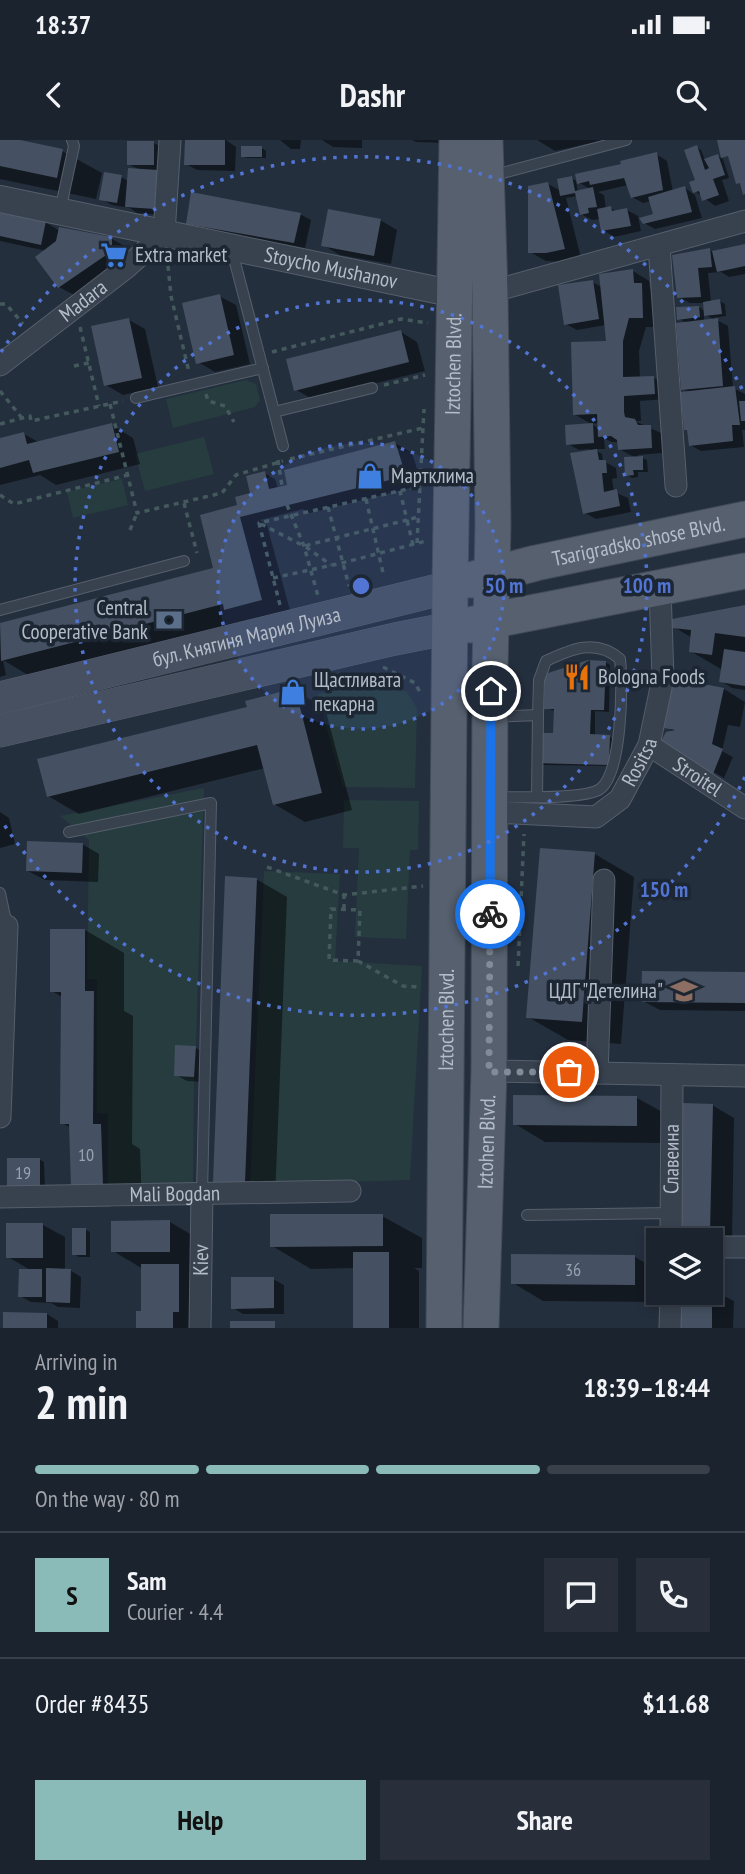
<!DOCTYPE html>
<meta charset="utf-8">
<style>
:root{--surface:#1b232e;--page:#282f3a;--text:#f1f3f6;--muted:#a0a4aa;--line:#39404a;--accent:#8bbbb9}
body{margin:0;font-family:"PT Sans Narrow",sans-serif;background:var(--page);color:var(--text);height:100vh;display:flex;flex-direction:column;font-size:26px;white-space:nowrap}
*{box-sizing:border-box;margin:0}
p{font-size:23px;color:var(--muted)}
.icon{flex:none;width:38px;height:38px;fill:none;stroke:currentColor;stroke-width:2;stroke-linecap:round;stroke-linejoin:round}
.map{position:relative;height:1188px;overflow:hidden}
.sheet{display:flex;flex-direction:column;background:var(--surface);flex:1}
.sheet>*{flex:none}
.tools{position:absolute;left:646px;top:1088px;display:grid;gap:14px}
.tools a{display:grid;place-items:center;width:77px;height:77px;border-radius:0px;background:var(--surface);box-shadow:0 4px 10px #0003,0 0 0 2px var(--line);font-size:35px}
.pin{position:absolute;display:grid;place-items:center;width:60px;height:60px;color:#fff;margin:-30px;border:4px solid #fff;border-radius:50%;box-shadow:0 2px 7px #0007}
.courier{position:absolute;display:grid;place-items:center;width:70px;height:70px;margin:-35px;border:5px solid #1a73e8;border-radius:50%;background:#fff;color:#222;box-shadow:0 2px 9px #0007}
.overview em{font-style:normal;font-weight:800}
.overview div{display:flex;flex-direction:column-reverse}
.overview{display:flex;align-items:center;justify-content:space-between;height:119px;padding:0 35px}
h1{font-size:46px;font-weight:800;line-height:52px}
.bar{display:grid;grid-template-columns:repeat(4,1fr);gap:10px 7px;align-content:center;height:84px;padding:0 35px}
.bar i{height:9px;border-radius:5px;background:var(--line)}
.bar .current{background:var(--accent)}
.bar p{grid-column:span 4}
.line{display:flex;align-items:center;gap:18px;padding:0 35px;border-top:2px solid var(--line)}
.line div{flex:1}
.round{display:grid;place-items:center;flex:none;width:74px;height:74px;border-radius:0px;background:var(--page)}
.button{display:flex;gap:14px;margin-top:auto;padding:14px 35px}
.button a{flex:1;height:80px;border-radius:0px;background:var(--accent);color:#111;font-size:28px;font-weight:800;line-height:80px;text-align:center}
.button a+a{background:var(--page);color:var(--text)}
.status{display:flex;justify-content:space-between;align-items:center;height:49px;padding:0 35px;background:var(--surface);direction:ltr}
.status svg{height:19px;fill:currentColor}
header{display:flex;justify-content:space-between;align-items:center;height:91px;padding:0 35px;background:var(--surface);font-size:32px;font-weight:800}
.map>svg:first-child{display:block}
.green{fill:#263c3f}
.shadow{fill:#0007;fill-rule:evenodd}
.building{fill:#455162}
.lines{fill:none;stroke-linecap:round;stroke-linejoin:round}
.service-casing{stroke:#565f6c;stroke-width:12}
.minor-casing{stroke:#565f6c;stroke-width:23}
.tertiary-casing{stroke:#565f6c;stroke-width:28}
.secondary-casing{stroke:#565f6c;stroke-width:33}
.primary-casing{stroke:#414a57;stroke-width:37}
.path{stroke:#44595c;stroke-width:3.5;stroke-dasharray:5 5;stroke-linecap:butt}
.service{stroke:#38414e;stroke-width:10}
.minor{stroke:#38414e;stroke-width:21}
.tertiary{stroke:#38414e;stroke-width:26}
.secondary{stroke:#465061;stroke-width:32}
.primary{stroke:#56606e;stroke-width:35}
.done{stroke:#828b98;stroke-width:7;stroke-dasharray:0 12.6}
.route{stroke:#1a73e8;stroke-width:9}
.ring{fill:none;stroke:#5274d3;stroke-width:3.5;stroke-dasharray:3.5 7}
.labels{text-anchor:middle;stroke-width:7;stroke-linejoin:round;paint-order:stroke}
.number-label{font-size:18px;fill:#98a1af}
.poi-label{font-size:21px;fill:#b4bcc9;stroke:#1d2633;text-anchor:start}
.street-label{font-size:21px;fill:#b4bcc9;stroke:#1d2633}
.centre{fill:#5274d3;stroke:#1d2633;stroke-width:3.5}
.ring-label{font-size:21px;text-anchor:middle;font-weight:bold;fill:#5274d3;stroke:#1d2633;stroke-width:7;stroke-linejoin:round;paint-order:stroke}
</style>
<div class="status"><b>18:37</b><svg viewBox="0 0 49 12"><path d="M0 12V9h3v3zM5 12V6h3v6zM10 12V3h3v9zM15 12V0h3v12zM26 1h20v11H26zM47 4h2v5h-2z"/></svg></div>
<header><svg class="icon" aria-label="back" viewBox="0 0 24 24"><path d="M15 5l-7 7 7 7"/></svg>Dashr<svg class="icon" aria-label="search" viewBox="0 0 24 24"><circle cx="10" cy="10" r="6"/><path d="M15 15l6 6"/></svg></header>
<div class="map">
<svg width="745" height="1188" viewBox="0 0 745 1188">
<rect width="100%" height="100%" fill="#242f3e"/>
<path class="green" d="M246 240 256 244 260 260 255 267 173 288 166 259Z
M204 297 214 334 145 351 135 314Z
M122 339 128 365 73 378 67 352Z
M373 542 393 546 407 552 417 568 415 648 343 647 317 554Z
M204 648 196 906H176L174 935 194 937 193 1044H108V974L97 973V839H87L89 700 60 676Z
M344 660 419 661 418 710H410L406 799 355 797 359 708H343Z
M264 731 340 734 335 821 422 826 410 1040 250 1045Z"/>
<path class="shadow" d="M0 0H12L62 11 102 33 96 59 0 39Z
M186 0H226L236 7 235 31 197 30 186 24Z
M280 0H301L300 9H291Z
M322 0H362V8L333 7Z
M412 0H446L445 3 416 2Z
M537 0H604L555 11Z
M154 3 165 9 166 75 137 73 130 68 112 65 101 59 121 37 128 41 140 30 128 24Z
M696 7 701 10 705 20 718 16 723 19 729 38 722 40 729 61 715 66 695 51 697 41Z
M262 8 266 11V18H247L242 16Z
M656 14 667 21 673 52 685 48 695 55 702 78 655 89 644 83 655 76 651 61 643 63 632 57 628 45 598 52 604 55 606 69 611 68 617 72 627 70 638 76 641 91 614 97 603 90 601 79 592 80 581 74 577 56 566 58 581 118 564 122 546 121 530 112 548 44 561 51 571 38 578 42ZM576 41 590 49 578 52Z
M0 73 45 82 60 91 112 99 128 108V120L76 156 59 147 47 111 0 101Z
M300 74 311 80 305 108 199 89 188 83Z
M380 80 397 90 391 124 340 115 323 105Z
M745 105V134L729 137 721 132 708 133 711 162 720 161 725 164 726 176 713 178 728 186 733 248 745 254V290H742L744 307 701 311 690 305 691 253 683 249 687 183 679 179 699 167 706 172 705 163H690L679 157 674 117 710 110 714 113ZM704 174 715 180 704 181Z
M633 131 649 141 650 149 658 154 659 187H646L639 211 640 238H654L665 244 666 259 640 261 641 281H635L661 293 662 313 637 315 647 320 648 332H638V337L632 338 627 335 636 318 619 309V302H611L604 298 605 309H593L602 314 603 321 616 328 617 338 612 339 614 352 628 358 631 372 596 379 585 373 590 309 579 310 568 304 593 285 600 289 599 283 591 284 574 274 608 203 606 185 577 190 566 184 592 142 602 147Z
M219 156 236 165 250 224 215 232 198 222Z
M129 180 145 189 158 247 123 255 106 245Z
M401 192 417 202 425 231 312 259 295 249Z
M112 285 133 298 140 324 56 345 40 335 0 345V300L24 294 40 303Z
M395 303 412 313 422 345 310 373 303 369 260 380 267 385 292 478 33 538 3 520 6 535 0 537V484L215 429 239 366 252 354 264 333 275 339 278 349Z
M745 466V550L732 548 721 541V529L690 511 692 498 674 487Z
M605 522 610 525 609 572 595 571V596L609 597 614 599V626L540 625 555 595V571L546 568Z
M724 549 745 562 740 587 728 585 722 611 733 617 724 638 663 601 674 592 666 587Z
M294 550 325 568 352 670 305 682 274 664 265 628 79 674 48 656Z
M0 672 9 678 15 704 0 708Z
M82 704 99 714 98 742 45 740 28 731Z
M595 714 634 737 621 904 568 900 528 877Z
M256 739 287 757 275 1060 245 1059 215 1041Z
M85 790 124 813V871L133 876 132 1004 140 1009 142 1066 112 1067 72 1045 71 988 62 983V857L52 851Z
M745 834V871L660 870 643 861Z
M196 908 206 914 205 942 187 941 176 935Z
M637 958 668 975 667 1003 545 1002 515 984Z
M712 965 734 978 732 1103 700 1101 681 1090Z
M39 1019 44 1022 45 1050H13Z
M382 1076 422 1098V1128H414L419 1131V1188H355V1128L311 1129 272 1106Z
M170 1082 209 1105V1188H138L143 1173V1129L113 1111Z
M43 1085 65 1097V1130H70L81 1137 80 1168 58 1167 51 1163 31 1162 20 1156 32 1131 8 1117Z
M86 1090 90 1092V1117H79L74 1114Z
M635 1117 658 1130V1153H665V1162L543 1161 513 1143Z
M273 1139 284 1145V1174H243L233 1168Z
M710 1149 734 1161 733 1188H679L710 1153Z
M47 1174 58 1181V1188H5Z"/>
<path class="building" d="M0 0H20L63 9 57 38 0 26Z
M185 0H225V25H184Z
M717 0H745V54L743 55 740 43 736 44 728 16 721 18Z
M127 1H154V25H127Z
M697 5 705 30 709 28 704 19 718 14 725 35 713 39 719 55 702 61 699 51 693 53 689 42 695 40 684 10Z
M241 6H262V17H241Z
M657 12 663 50 631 58 624 38 590 45 589 41 577 44 575 34 621 24 620 21Z
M128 28 158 30 155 69 125 67Z
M104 32 122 35 117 63 99 60Z
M572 36 575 51 593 47 597 67 588 68 589 73 580 75 575 53 560 56 557 39Z
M548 42 565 109 546 113H528V46Z
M685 46 692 72 643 84 639 78 653 74 648 57Z
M191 52 301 73 294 103 186 84Z
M611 66 612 71 627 68 631 86 601 91 597 69Z
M328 69 381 79 374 116 321 106Z
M0 71 46 81 41 105 0 96Z
M59 87 112 97V111L58 148 35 117 56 101Z
M745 104V126L717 132 712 111Z
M710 108 712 127 698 128 701 157 677 158 672 115Z
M633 129 634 143H642L643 178H629L623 201V237L654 236 655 254 624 256V272L625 277 635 279 638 285H651L652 308 618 310 617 300 611 296 598 297 597 274 573 275 571 202 606 201 599 134Z
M593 140 599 179 564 185 558 145Z
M220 154 234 215 196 224 182 163Z
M720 159 722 174 704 176 703 162Z
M699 166 700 177 677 180 676 167Z
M129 178 142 238 104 246 91 186Z
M718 178 723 246 681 250 676 183Z
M401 190 409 222 294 251 286 219Z
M735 246 740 285H732L733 301 689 306 687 290H684L680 252Z
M739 261H745V281H741Z
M112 283 119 312 33 333 29 320 0 328V298L24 292 27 304Z
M593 283 594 303 566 305 565 285Z
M395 301 406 336 240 377 262 460 224 470 223 464 1 521 0 483 213 428 200 375 237 365 235 357 250 353 246 336 265 331 269 349 287 345 284 330Z
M597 309 599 320H606L607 333H602L604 352 617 349 620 366 583 374 570 313Z
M643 316V330H633L634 335 625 336 624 317Z
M745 465V497L715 493 712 515 689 512 691 490 672 488V479Z
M724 509 745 512V546L719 542Z
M588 520 606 521 604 570H591L590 594 610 595 609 625 533 623 534 593H553L554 569H544L545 534Z
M673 538 724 548 712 604 723 609 713 634 661 601 666 592 675 590 664 588Z
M295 548 322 653 273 665 257 605 47 657 37 619 247 567 245 561Z
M27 701 83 703 82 733 26 731Z
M540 708 595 712 582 882 526 878Z
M225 736 257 738 245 1043 213 1042Z
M50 789H85V851H94L93 984H101L103 1045 71 1046 69 984H60L61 852H50Z
M642 831 745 832V863L641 862Z
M175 905 196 906 194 937 174 936Z
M513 955 637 956V986L513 985Z
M682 963 713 964 710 1092 679 1091Z
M7 1018H40V1048H7Z
M270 1074H383V1106L270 1107Z
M170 1080V1112H111V1081Z
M6 1083H43V1118H6Z
M72 1088H86V1115H72Z
M353 1112H389V1188H353Z
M511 1114 635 1115V1145L511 1144Z
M141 1124H179V1172H173V1188H136V1171H141Z
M46 1128 71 1129 70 1163 46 1162Z
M19 1129H42V1157H18Z
M231 1137H274V1168L231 1169Z
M678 1153H712V1188H677Z
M3 1172 47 1173V1188H3Z
M230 1181H275V1188H230Z"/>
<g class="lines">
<g class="service-casing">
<path id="service" d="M491 36 626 0
M60 71 74 6 72 0
M232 111 283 306
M136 258 263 228
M274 272 372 248
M0 470 184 421
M493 657C514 657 584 660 600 649 622 633 623 544 620 519 596 498 571 509 546 521L539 540 538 575 493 577
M537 657 538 575
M69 692 211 663 202 1053
M0 753 7 786
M527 1075 671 1073"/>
</g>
<g class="minor-casing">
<g id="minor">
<path d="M659 106 676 346"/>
<path d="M490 152 745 81"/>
<path id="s1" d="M0 225 126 128 164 94 170 0"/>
<path id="s2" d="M649 605 745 668"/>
<path id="s3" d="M491 672 596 677 620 659 649 605 663 538 660 449"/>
<path d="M0 787 7 786 0 977"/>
<path d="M489 931 745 936"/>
<path d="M597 933 604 740"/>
<path id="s4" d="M0 1057 350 1051"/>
<path id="s5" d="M671 1101 672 936"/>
<path d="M710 1107H745"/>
<path id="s6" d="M200 1188 202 1053"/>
<path d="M670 1188 671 1153"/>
</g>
</g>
<g class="tertiary-casing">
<g id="tertiary">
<path id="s7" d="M0 59 455 154"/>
</g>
</g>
<g class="secondary-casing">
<g id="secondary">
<path id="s8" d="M0 558 450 447"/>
<path d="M0 591 395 499 451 488"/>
</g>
</g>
<g class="primary-casing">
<g id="primary">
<path id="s9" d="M470 440 536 423 745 379"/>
<path d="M469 485 745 431"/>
<path id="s10" d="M444 1188 450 447 457 0"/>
<path id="s11" d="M481 1188 489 931 490 531 493 384 490 152 485 0"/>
</g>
</g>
<path class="path" d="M167 116 171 156 189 232
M0 164H6L23 184
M80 187 99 266
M272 212 401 179 428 183
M74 226 89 223
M384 245 425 235
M0 251 22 278
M206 254 208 261 225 266 234 282
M110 264 137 373 222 353 236 335 283 321
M0 284 30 276 31 281 123 261
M290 319 423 288
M278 320 282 346
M0 355 14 364 128 335
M366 359 384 437
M184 363 197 413
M287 365 304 406 318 456
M328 367 349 446
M261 384 304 406 407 380 400 351
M130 390 137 373
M417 403 424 269
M413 405 407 380 418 377
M306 407 331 425
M273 438 342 423 426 401
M280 465 259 383 421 346
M383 527 415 543 421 554
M267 727 344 755 423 746
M344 769V755
M358 821 329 820 331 769 360 770 358 821 403 846 419 847
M518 826 524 694"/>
<use href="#service" class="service"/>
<use href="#minor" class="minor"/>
<use href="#tertiary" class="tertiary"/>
<use href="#secondary" class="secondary"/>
<use href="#primary" class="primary"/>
</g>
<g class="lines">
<path class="done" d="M490 774 489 932H569"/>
<path class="route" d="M490 774 491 551"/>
</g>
<circle cx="361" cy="446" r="143" fill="#5274d3" fill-opacity=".12"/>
<g class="ring">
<circle cx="361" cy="446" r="143"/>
<circle cx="361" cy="446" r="286"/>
<path d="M745 637A429 429 0 0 1 1 680M1 212A429 429 0 0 1 745 255"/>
</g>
<defs>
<g id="supermarket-bare" transform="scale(2.1)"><path d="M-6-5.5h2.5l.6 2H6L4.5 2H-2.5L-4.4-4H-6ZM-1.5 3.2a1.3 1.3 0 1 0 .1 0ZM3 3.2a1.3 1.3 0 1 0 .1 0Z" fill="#3f7fe0" stroke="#1d2633" stroke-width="2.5" paint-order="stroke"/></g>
<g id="shop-bare" transform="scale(2.1)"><path d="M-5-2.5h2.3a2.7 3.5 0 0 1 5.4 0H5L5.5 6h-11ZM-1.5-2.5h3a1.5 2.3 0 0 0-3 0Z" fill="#3f7fe0" stroke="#1d2633" stroke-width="2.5" paint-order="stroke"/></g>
<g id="bank-bare" transform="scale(2.1)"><path d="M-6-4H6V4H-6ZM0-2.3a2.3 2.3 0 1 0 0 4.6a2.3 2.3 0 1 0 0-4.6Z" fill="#5c6f8a" stroke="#1d2633" stroke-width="2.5" paint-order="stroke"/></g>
<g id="restaurant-bare" transform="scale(2.1)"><path d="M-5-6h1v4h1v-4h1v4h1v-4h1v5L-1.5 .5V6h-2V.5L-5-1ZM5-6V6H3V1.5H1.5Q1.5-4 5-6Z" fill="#e8710a" stroke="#1d2633" stroke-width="2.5" paint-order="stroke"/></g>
<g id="school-bare" transform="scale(2.1)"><path d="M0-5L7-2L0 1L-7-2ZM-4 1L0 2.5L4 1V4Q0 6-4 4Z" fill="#8d6e63" stroke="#1d2633" stroke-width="2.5" paint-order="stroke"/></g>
</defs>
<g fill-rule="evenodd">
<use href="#supermarket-bare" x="114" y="115"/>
<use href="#shop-bare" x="370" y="336"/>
<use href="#bank-bare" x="169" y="480"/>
<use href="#restaurant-bare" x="577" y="537"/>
<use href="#shop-bare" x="293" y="552"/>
<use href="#school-bare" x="684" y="851"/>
</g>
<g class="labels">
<g class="number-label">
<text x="86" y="1021">10</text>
<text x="23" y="1039">19</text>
<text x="573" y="1136">36</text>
</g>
<g class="poi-label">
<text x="135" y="122">Extra market</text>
<text x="391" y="343">Мартклима</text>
<text x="148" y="475" text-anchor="end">Central<tspan x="148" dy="24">Cooperative Bank</tspan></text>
<text x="598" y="544">Bologna Foods</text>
<text x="314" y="547">Щастливата<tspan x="314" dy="24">пекарна</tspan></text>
<text x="663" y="858" text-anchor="end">ЦДГ "Детелина"</text>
</g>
<g class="street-label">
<text dy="7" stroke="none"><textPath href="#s7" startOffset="338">Stoycho Mushanov</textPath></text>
<text dy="7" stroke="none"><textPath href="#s1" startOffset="105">Madara</textPath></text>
<text dy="7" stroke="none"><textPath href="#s10" startOffset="964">Iztochen Blvd.</textPath></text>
<text dy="7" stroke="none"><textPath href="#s9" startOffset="173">Tsarigradsko shose Blvd.</textPath></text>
<text dy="7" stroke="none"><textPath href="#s8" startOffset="254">бул. Княгиня Мария Луиза</textPath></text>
<text dy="7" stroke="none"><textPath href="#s3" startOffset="177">Rositsa</textPath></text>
<text dy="7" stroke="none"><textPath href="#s2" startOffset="58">Stroitel</textPath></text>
<text dy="7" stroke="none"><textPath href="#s10" startOffset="308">Iztochen Blvd.</textPath></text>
<text dy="7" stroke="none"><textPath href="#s11" startOffset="186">Iztohen Blvd.</textPath></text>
<text dy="7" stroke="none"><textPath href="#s5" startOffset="82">Славеина</textPath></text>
<text dy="7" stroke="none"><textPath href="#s4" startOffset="175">Mali Bogdan</textPath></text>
<text dy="7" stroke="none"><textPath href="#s6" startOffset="68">Kiev</textPath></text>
</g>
</g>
<circle cx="361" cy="446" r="10" class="centre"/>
<g class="ring-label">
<text x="504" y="453">50 m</text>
<text x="647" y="453">100 m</text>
<text x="664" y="757">150 m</text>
</g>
</svg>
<div class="tools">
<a><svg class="icon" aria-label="layers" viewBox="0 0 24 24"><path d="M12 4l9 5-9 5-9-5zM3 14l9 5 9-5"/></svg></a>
</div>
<div class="pin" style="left:569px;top:932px;background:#ea580c"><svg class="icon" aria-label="bag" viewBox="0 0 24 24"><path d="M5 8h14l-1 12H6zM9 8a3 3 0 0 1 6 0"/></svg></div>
<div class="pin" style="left:491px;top:551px;background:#1f2937"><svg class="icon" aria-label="home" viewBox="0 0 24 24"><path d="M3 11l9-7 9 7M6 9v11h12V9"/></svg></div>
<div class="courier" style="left:490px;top:774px"><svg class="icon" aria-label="bike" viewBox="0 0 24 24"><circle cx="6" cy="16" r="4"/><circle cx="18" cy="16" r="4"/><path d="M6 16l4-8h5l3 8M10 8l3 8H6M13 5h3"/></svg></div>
</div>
<section class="sheet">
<div class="overview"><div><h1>2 min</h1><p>Arriving in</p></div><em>18:39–18:44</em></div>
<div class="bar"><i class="current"></i><i class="current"></i><i class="current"></i><i></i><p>On the way · 80 m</p></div>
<div class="line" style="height:126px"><b class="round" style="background:var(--accent);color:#111">S</b><div><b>Sam</b><p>Courier · 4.4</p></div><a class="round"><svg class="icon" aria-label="chat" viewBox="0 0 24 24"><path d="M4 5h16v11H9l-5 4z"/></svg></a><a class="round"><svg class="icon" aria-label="phone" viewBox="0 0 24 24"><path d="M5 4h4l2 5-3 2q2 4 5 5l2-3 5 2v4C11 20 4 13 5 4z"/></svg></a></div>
<div class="line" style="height:91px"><div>Order #8435</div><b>$11.68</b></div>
<div class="button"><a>Help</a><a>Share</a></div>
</section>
